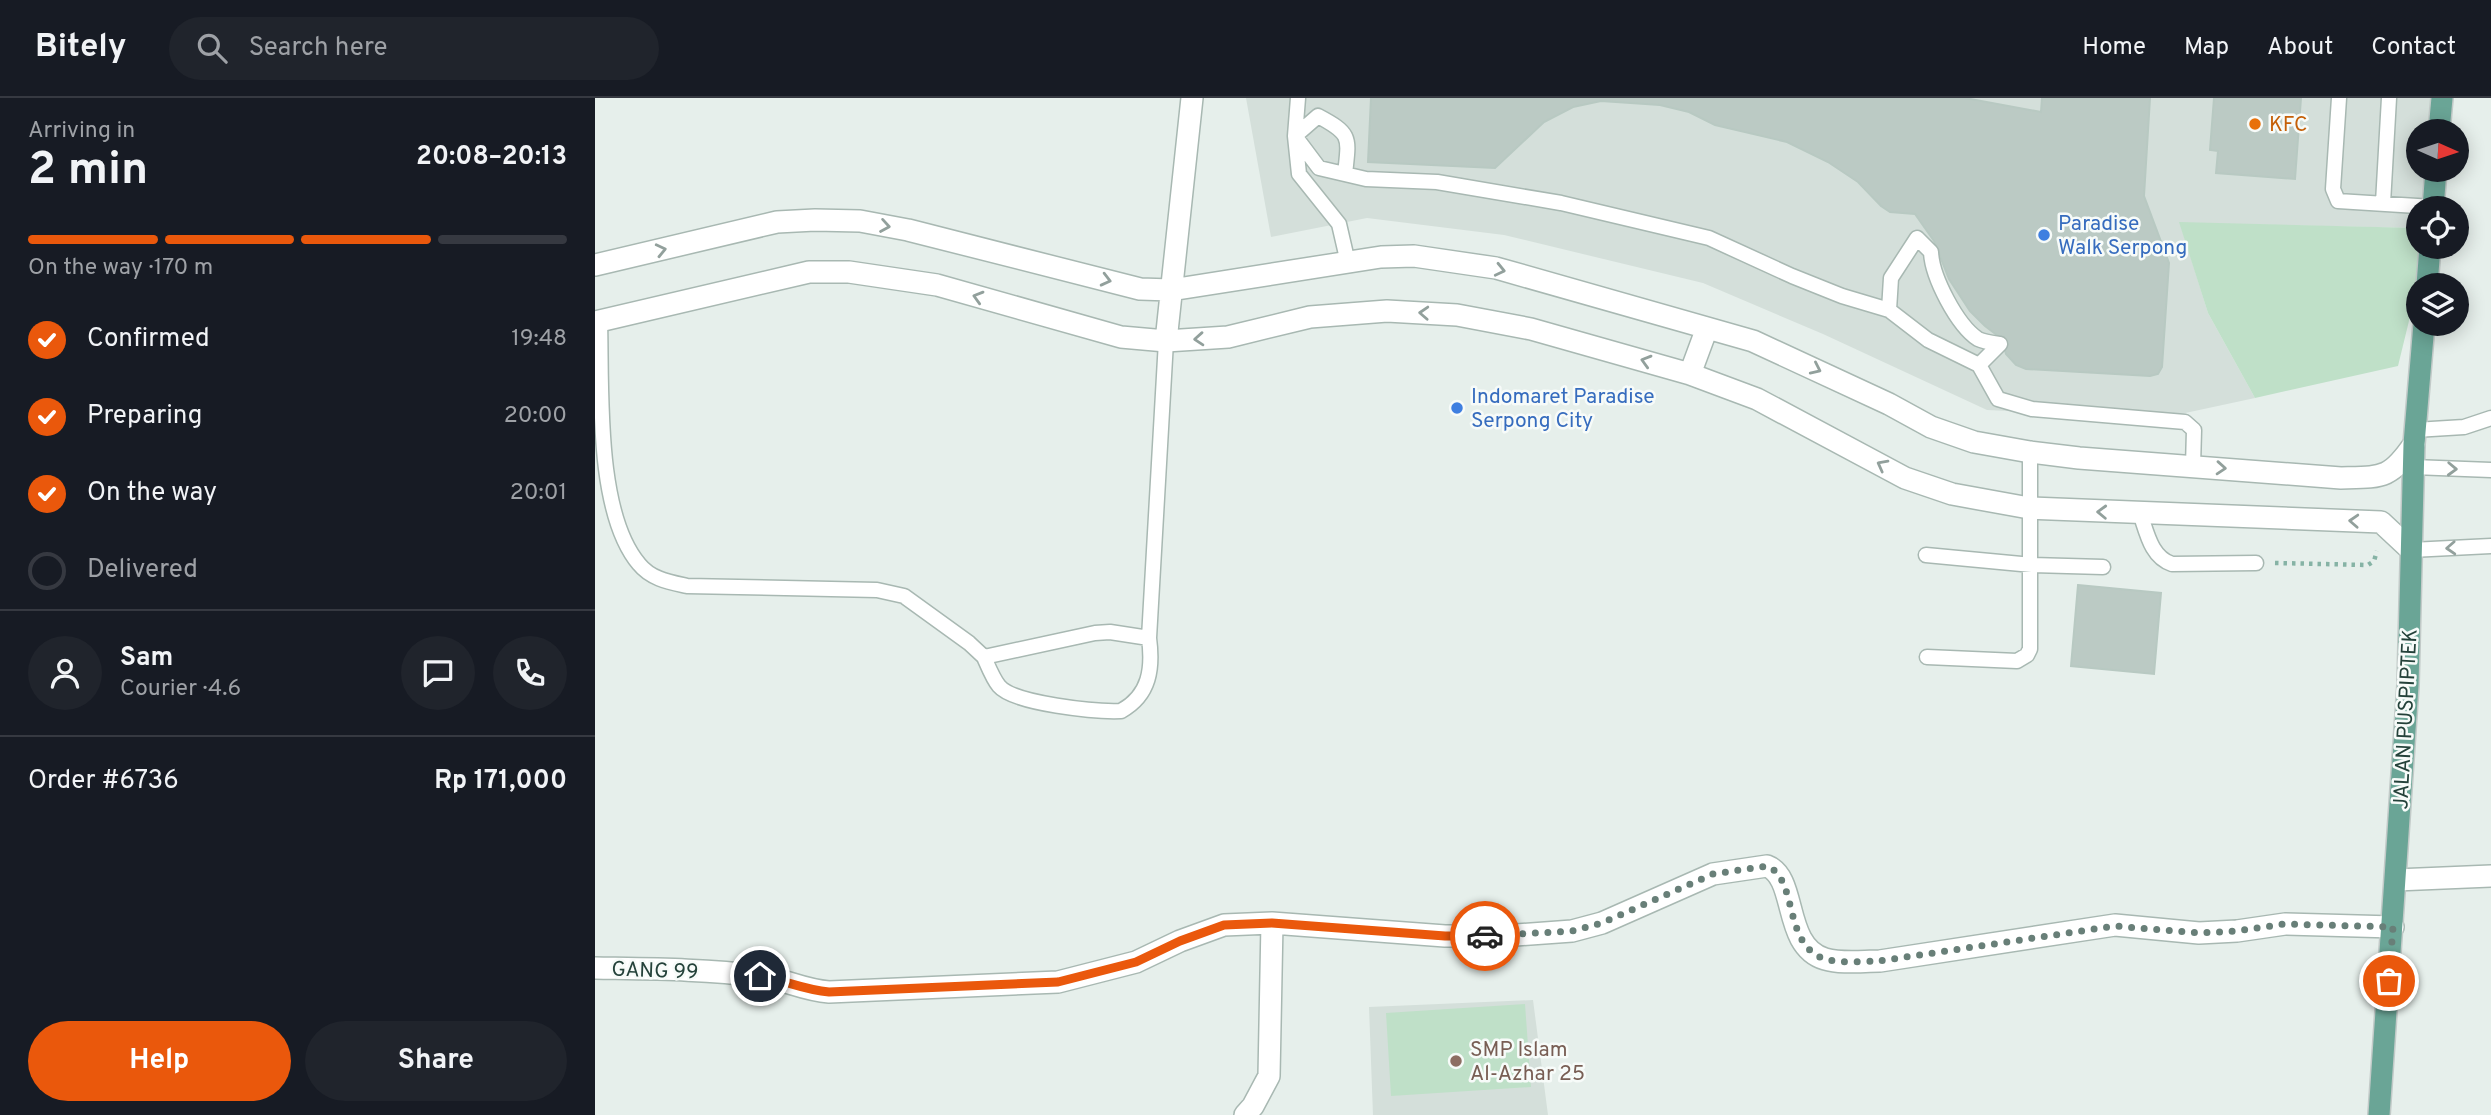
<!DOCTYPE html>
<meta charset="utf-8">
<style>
:root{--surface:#171b24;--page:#20242c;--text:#f1f3f6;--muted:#9ea1a6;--line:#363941;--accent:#ea580c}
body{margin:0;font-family:Overpass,sans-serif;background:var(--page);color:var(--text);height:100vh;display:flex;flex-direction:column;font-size:26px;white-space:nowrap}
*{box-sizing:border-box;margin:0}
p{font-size:23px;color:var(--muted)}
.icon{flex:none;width:38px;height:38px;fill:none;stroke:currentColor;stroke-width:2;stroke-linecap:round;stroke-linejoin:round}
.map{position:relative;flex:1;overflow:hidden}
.details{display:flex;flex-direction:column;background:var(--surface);width:595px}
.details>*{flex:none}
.needle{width:46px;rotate:93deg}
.controls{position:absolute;left:1811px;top:21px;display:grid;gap:14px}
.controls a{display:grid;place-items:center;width:63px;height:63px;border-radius:50%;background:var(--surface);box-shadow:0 4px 18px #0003;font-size:35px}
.pin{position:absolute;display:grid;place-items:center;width:60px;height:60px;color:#fff;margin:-30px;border:4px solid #fff;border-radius:50%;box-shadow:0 2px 7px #0007}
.courier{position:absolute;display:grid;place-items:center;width:70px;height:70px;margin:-35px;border:5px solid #ea580c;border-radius:50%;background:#fff;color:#222;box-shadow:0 2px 9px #0007}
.overview em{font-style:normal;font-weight:700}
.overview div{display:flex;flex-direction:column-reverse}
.overview{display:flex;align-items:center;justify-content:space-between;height:119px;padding:0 28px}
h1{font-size:46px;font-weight:700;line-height:52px}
.bar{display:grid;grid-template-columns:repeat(4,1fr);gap:10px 7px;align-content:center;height:84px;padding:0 28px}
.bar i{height:9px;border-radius:5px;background:var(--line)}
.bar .on{background:var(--accent)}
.bar p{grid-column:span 4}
.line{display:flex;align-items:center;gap:18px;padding:0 28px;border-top:2px solid var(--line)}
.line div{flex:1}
.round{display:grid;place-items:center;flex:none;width:74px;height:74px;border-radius:37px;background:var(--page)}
ol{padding:0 28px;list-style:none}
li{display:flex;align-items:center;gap:21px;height:77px}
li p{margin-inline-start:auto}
li .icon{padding:7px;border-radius:50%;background:var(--accent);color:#fff;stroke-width:4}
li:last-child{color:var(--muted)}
li i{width:38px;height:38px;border:4px solid var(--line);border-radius:50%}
.button{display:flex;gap:14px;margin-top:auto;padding:14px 28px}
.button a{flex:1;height:80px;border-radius:42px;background:var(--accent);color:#fff;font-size:28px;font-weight:700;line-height:80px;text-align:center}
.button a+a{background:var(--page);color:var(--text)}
header{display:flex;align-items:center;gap:42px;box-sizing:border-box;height:98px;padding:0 35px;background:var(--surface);border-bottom:2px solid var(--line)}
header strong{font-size:33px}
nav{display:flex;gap:38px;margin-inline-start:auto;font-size:24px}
.search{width:490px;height:63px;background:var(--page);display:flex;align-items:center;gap:18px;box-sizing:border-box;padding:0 24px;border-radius:38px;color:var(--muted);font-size:26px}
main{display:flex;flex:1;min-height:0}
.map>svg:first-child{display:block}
.built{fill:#d4dfda}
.green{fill:#bfe0c8}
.building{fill:#bbcac4;stroke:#b8c9c2;stroke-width:2}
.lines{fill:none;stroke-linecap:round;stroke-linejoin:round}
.lane-casing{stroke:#a8b8b2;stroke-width:17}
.street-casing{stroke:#a8b8b2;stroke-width:24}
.primary-casing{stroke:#c2cac8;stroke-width:24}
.path{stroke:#86b3a5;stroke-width:4.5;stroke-dasharray:3.5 5;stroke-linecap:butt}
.lane{stroke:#fff;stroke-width:14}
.street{stroke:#fff;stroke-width:21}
.primary{stroke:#6aa596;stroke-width:21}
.oneway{stroke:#92a09c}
.done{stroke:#687f78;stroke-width:7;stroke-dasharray:0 12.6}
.route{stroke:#ea580c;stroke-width:9}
.food-dot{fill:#e8710a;stroke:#f7fbf9;stroke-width:2.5}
.shop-dot{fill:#3f7fe0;stroke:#f7fbf9;stroke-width:2.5}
.education-dot{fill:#8d6e63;stroke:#f7fbf9;stroke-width:2.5}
.labels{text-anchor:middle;stroke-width:5;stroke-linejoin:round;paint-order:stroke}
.food-label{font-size:21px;fill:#c56008;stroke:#f7fbf9;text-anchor:start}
.shop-label{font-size:21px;fill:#366cbe;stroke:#f7fbf9;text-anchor:start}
.street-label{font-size:21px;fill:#24423a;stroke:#f7fbf9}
.education-label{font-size:21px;fill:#785e54;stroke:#f7fbf9;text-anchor:start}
</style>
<header>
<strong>Bitely</strong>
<div class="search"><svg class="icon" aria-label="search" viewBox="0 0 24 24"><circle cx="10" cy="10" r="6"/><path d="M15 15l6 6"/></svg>Search here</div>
<nav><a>Home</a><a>Map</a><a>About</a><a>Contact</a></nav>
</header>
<main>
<section class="details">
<div class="overview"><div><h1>2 min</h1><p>Arriving in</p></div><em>20:08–20:13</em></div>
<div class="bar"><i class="on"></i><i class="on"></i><i class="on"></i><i></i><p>On the way · 170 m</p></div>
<ol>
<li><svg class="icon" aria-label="check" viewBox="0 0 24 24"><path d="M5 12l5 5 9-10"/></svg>Confirmed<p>19:48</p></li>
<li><svg class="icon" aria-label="check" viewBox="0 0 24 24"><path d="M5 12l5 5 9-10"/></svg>Preparing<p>20:00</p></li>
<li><svg class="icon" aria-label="check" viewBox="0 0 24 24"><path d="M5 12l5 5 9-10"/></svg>On the way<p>20:01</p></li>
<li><i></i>Delivered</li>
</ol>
<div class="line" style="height:126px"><a class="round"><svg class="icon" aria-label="person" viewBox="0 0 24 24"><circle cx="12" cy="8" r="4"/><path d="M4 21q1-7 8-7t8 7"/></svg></a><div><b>Sam</b><p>Courier · 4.6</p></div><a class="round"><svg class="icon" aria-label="chat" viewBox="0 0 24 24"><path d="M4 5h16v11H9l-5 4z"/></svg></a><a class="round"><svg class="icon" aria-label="phone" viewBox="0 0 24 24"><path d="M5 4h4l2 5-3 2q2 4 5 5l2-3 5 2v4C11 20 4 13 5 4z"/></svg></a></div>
<div class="line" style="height:91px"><div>Order #6736</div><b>Rp 171,000</b></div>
<div class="button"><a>Help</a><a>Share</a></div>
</section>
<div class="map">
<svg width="1896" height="1017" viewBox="0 0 1896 1017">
<rect width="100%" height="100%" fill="#e6efeb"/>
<path class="built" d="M651 0H1842L1840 33H1824V72H1839L1837 110H1824L1823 130 1585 125 1613 215 1660 300 1567 320 1392 312 1228 236 1108 185 909 137 772 120 676 139Z
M938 902 953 1017H778L774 909Z"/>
<path class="green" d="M1584 124 1823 130 1824 149H1832L1803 268 1660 300 1613 215Z
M930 906 936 989 796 998 791 915Z"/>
<path class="building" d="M776 0H1370L1446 14 1447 0H1555L1549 98 1574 165 1567 269 1563 276 1555 278 1431 271 1421 267 1411 256 1407 241 1390 228 1375 213 1354 181 1339 143 1320 116 1295 114 1286 108 1263 84 1233 64 1192 44 1120 27 1094 14 1065 7 1006 3 978 9 949 24 900 70 773 64Z
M1619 0H1706L1700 81 1621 75 1623 53 1615 52Z
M1483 487 1566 495 1559 576 1476 568Z"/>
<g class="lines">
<g class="lane-casing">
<path id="lane" d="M703 0 700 38 724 70 771 81 842 84 966 105 1114 140 1197 178 1247 198 1294 212 1333 242 1384 267 1403 301 1437 311 1590 324 1599 332 1598 368
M1744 0 1738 91 1743 103 1838 109
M750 76C754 39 757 36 723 18L700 38 704 76 744 126 753 165
M1788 105 1794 0
M1294 212 1296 180 1322 140 1336 154C1337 179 1362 227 1383 241 1389 244 1398 245 1405 246L1384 267
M5 223C7 289 0 414 44 466 56 481 74 484 92 488L282 492 309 498 374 545 389 559 500 535 515 534 554 540 571 243
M1820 332 1869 329 1896 320
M1818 369 1896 372
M1545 415C1552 435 1556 459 1577 466L1661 465
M1816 452 1896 448
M1331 457 1437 467 1508 469
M389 559C393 568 398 581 404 588 419 606 502 614 526 613 555 597 558 570 554 540
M1332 559 1422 563 1432 557 1435 551V354"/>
</g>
<g class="street-casing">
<path id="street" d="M0 167 182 124 220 122 265 123 313 132 545 191 576 192 786 159 819 158 901 170 1158 243 1294 306 1336 329 1379 344 1435 354 1484 360 1746 380C1788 379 1795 381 1819 346
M0 224 214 174H254L342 187 526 239 571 243 633 239 715 219 792 213 862 217 936 231 1095 276 1162 301 1310 380 1357 396 1434 410 1786 424 1816 452
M571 243 597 0
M1095 276 1112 230
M1801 782 1896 778
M0 870C55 871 110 871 164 878 190 881 207 892 234 894L463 884 541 864 585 843 629 827 677 825 850 838H908L977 833 1007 825 1118 776 1172 768C1203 780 1187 848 1230 861 1247 866 1267 863 1285 863L1520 827 1604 835 1642 833 1690 826 1798 829
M650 1017 658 1008 674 978 677 825"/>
</g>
<g class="primary-casing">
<path id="primary" d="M1844 33 1847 0
M1838 110 1841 72
M1832 187 1835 149
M1784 1017 1813 587 1819 346 1829 226"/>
</g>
<path class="path" d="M1680 465 1773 467 1779 463 1782 453"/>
<use href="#lane" class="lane"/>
<use href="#street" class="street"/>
<use href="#primary" class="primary"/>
</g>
<defs><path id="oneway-chevron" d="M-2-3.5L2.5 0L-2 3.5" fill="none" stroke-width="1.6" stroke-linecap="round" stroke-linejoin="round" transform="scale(1.75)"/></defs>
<g class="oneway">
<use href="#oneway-chevron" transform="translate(290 128) rotate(10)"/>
<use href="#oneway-chevron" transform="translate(66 152) rotate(-13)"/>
<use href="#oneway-chevron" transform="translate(905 172) rotate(13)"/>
<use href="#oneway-chevron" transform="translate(511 182) rotate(14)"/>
<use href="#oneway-chevron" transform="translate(383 199) rotate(-164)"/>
<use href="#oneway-chevron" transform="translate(829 215) rotate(-177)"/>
<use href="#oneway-chevron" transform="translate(604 241) rotate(176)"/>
<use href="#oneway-chevron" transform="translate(1051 263) rotate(-164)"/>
<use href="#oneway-chevron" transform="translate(1221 271) rotate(25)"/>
<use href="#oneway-chevron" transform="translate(1287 367) rotate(-152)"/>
<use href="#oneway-chevron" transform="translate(1626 370) rotate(4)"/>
<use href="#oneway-chevron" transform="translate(1857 371) rotate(2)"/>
<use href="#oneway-chevron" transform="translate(1507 414) rotate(-178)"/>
<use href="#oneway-chevron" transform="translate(1759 423) rotate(-177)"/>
<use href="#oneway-chevron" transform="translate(1856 450) rotate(177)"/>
</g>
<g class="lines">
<path class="done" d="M890 838 977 833 1007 825 1118 776 1172 768C1204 781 1187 847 1230 861 1247 866 1267 863 1284 863L1520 828 1604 835 1642 833 1689 826 1798 829 1794 883"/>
<path class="route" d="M165 878C189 882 209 892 234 894L463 884 541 864 585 843 629 827 677 825 850 838H890"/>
</g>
<circle class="food-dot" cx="1660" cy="26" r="7"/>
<g class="shop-dot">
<circle cx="1449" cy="137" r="7"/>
<circle cx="862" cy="310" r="7"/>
</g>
<circle class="education-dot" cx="861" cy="963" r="7"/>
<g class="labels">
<g class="food-label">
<text x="1674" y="33">KFC</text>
</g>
<g class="shop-label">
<text x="1463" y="132">Paradise<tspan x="1463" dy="24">Walk Serpong</tspan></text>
<text x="876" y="305">Indomaret Paradise<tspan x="876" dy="24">Serpong City</tspan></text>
</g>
<g class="street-label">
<text transform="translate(1810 621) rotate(-87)" y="7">JALAN PUSPIPTEK</text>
<text transform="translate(60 872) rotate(2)" y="7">GANG 99</text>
</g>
<g class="education-label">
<text x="875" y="958">SMP Islam<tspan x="875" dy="24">Al-Azhar 25</tspan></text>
</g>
</g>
</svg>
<div class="controls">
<a><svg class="needle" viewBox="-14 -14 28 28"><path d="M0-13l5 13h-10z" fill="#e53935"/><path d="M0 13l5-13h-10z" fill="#9ea1a6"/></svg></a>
<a><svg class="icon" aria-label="locate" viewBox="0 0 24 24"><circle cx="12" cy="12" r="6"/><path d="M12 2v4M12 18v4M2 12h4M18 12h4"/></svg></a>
<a><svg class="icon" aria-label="layers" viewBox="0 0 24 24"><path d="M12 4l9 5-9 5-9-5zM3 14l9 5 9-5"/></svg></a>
</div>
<div class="pin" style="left:1794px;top:883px;background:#ea580c"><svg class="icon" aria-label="bag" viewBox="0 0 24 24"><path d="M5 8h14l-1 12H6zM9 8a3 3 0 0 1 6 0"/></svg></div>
<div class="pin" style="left:165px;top:878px;background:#1f2937"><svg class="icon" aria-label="home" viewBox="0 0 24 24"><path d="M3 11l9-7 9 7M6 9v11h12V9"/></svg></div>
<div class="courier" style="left:890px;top:838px"><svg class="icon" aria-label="car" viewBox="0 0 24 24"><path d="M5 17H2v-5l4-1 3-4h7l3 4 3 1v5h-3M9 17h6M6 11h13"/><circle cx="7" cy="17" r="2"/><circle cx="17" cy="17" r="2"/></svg></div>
</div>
</main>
